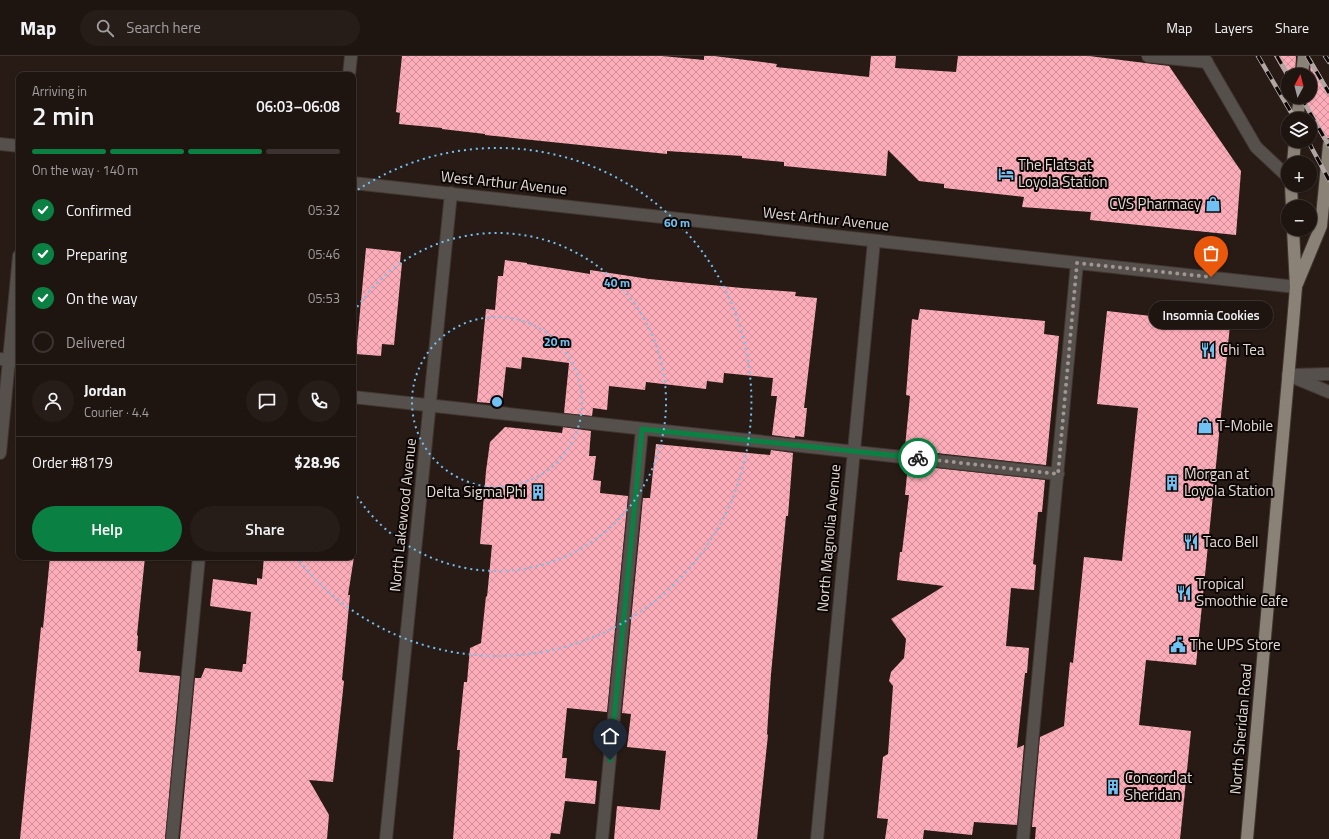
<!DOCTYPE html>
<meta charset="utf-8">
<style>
:root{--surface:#1e1410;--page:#261d19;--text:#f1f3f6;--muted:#a19e9f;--line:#3c3330;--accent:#0b8043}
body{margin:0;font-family:"Titillium Web",sans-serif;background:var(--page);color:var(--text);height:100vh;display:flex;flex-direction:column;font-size:15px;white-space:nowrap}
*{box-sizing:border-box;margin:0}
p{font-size:13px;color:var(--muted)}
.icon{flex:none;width:22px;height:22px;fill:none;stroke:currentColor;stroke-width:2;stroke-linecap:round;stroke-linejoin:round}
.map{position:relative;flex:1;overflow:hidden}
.panel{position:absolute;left:16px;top:16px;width:340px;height:488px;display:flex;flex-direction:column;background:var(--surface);border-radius:8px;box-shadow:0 1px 3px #0004,0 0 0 1px var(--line)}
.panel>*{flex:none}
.needle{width:26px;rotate:7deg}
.fabs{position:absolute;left:1281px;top:12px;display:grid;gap:8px}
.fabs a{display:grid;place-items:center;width:36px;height:36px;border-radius:50%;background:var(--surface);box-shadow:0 1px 3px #0004,0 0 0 1px var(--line);font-size:20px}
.pin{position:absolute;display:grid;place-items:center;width:34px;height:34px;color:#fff;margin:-41px -17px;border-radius:50% 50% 50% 0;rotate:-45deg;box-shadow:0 0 4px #0007}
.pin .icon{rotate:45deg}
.courier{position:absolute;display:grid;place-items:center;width:40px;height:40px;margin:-20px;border:3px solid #0b8043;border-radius:50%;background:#fff;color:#222;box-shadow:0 1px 5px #0007}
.bubble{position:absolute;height:28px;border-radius:14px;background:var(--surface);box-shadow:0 1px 3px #0004,0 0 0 1px var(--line);font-size:13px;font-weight:600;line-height:28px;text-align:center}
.headline em{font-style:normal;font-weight:600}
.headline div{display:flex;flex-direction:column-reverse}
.headline{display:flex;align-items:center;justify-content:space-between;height:68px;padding:0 16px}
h1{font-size:26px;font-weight:600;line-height:30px}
.bar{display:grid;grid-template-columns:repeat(4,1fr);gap:6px 4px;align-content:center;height:48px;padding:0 16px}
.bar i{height:5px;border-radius:3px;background:var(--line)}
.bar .current{background:var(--accent)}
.bar p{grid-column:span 4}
.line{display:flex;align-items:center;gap:10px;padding:0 16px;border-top:1px solid var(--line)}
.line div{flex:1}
.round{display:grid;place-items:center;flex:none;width:42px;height:42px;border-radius:21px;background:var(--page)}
ol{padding:0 16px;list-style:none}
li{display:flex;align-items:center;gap:12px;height:44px}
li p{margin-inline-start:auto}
li .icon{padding:4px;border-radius:50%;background:var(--accent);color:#fff;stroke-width:4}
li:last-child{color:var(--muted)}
li i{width:22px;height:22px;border:2px solid var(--line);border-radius:50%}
.button{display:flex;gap:8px;margin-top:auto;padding:8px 16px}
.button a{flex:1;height:46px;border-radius:24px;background:var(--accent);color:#fff;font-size:16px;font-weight:600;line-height:46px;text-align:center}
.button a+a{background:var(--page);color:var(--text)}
header{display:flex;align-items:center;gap:24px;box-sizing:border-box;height:56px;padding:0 20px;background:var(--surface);border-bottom:1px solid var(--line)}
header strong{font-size:19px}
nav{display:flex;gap:22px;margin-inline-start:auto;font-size:14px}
.search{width:280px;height:36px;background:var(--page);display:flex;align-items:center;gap:10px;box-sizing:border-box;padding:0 14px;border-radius:22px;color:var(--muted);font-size:15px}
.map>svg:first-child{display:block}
.building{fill:url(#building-cross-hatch)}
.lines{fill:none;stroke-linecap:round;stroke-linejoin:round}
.minor-casing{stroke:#423631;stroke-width:14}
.major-casing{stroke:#423631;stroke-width:14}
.minor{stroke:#55504b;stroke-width:12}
.major{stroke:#8b8277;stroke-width:12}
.rail-casing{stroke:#b1a6a3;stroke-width:4.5}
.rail{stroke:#0c0705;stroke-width:3;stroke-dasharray:9;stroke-linecap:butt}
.done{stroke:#a29693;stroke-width:4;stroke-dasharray:0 7.2}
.route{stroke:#0b8043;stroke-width:5}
.ring{fill:none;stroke:#70c1f4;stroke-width:2;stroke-dasharray:2 4}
.labels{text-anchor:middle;stroke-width:4;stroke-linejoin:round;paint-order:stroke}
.poi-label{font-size:15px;fill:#e3d9d6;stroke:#0c0705;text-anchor:start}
.street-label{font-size:15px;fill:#e3d9d6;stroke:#0c0705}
.centre{fill:#70c1f4;stroke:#0c0705;stroke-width:2}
.ring-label{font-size:12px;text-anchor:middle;font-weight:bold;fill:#70c1f4;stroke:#0c0705;stroke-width:4;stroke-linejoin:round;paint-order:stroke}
</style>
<header>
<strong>Map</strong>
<div class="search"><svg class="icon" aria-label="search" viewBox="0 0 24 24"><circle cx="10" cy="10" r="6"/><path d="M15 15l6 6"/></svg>Search here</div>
<nav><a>Map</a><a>Layers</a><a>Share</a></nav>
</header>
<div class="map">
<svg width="1329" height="783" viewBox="0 0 1329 783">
<defs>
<pattern id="building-cross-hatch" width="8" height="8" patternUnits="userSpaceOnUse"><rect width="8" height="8" fill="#fcacb8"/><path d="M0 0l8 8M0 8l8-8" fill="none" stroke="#ce919a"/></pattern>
</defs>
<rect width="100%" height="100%" fill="#281b16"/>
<path class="building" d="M402 0H662L704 4V0H714L777 8 776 11 869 21 871 0H896L895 12 956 16 958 0H1089L1169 10 1241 115 1236 179 1090 164 1091 156 1022 151 1024 141 944 132V128L919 125 888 94 886 120 784 110V106L742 102V100L667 95V98L485 79V78L442 73V72L399 68 400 57 396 56Z
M1274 0H1296L1295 19H1288V24Z
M1311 2 1329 33V82L1323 84 1306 54 1307 41H1310V19Z
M366 192 401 196 400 206 402 207 394 289 382 288 381 300 356 298Z
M505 204 527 207V208L590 218V214L649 223 742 232 796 236 795 240 817 242 804 352H807L804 381 795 380V382L772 379 777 340H771L773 322 724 317 723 327 707 325 706 333 646 326 645 334 609 330 607 354 593 352 592 360 564 357 569 307 522 301 521 313 506 311 502 348 477 346 486 253 495 254 498 220H503Z
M920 253 1045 265 1044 278 1059 280 1046 409 910 394V391H905L910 340 906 339 912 263 918 264Z
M1107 255 1230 269 1196 609 1146 604 1139 669 1191 675 1180 783H1035L1036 771H1032L1040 681 1064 670 1070 606 1073 607 1084 501 1122 505 1138 352 1097 348Z
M505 371 562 377 563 371 591 375 589 400H596L593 424 601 425 600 437 628 440 607 656 567 652 562 702H567L565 722 597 725 595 748 565 745 560 778 551 777 550 783H453L460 694H457L464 626H467L470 592 481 587 486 540 487 541 492 489 480 488 486 415 490 386Z
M656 388 770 399 771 394 793 397 788 460H786L771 618 767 678 768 679 757 783H614L617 750 660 754 666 695 627 691 631 658 622 657 643 442H650Z
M908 409 1045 424 1042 456H1038L1033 508 1036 509 1034 534 1011 532 1006 590 1029 592 1027 617H1025L1017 692 1024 689 1017 769 974 766 972 779 924 774 923 783H885L888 763 877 762 883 701 888 698 893 630 889 625 891 616 904 602 906 583 891 563 944 530 897 524 900 496H902L909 439H905Z
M50 501H145L137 579 138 580 137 595H141L139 616 180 620 165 783H20L35 631 41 571 43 572Z
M264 501H354L348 539H350L342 624 344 625 333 726 309 724 329 759 327 783H180L195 622H201L205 612 242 616 243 608H246L251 556 210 550 213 523 257 529V522L262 523Z"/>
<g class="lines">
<g class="minor-casing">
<path id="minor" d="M1148 0 1207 6
M1203 0 1256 91 1288 121
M349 19 351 0
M0 88 19 90
M353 127 1296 231
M0 303 19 305
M1288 319 1329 336
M1292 319 1329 318
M353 341 1058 418
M0 397 19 200
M172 783 199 501
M386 783 451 137
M602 783 642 373
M817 783 874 185
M1023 783 1077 207"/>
</g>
<g class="major-casing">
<path id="major" d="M1302 19 1304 0
M1297 63 1300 41
M1293 107 1295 85
M1291 129 1292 151
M1297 228 1321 170 1329 89
M1247 783 1293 267 1296 231 1293 173"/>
</g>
<use href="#minor" class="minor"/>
<use href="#major" class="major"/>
<g class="rail-casing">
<path id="rail" d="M1258 0 1295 63
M1277 0 1288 19
M1307 0 1329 37
M1325 0 1329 6
M1301 41 1329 90
M1308 85 1329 124"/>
</g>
<use href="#rail" class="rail"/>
</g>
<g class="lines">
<path class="done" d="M918 402 1058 418 1077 207 1211 221"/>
<path class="route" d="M610 704 642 373 918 402"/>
</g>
<g class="ring">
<circle cx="497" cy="346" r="85"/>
<path d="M354 256A169 169 0 1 1 354 436"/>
<path d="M353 137A254 254 0 1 1 297 502"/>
</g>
<defs>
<g id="hotel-bare" transform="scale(1.2)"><path d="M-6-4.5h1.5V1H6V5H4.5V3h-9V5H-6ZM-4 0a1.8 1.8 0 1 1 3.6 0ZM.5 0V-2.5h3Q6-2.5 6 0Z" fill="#70c1f4" stroke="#0c0705" stroke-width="2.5" paint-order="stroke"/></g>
<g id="shop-bare" transform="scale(1.2)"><path d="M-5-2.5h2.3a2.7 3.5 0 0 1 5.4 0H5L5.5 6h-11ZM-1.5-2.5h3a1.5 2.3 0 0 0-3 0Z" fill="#70c1f4" stroke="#0c0705" stroke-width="2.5" paint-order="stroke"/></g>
<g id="restaurant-bare" transform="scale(1.2)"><path d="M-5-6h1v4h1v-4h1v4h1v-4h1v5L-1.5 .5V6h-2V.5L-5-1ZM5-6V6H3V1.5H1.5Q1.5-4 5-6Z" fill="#70c1f4" stroke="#0c0705" stroke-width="2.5" paint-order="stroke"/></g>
<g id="building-bare" transform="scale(1.2)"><path d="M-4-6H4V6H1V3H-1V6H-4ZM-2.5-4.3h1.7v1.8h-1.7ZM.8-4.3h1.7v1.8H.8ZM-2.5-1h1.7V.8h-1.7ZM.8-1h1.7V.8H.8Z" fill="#70c1f4" stroke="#0c0705" stroke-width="2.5" paint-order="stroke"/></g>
<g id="civic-bare" transform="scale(1.2)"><path d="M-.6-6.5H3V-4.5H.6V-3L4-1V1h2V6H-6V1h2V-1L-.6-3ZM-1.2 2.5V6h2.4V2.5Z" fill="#70c1f4" stroke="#0c0705" stroke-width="2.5" paint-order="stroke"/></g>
</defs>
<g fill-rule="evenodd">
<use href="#hotel-bare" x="1006" y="118"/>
<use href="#shop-bare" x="1213" y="148"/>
<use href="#restaurant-bare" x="1208" y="294"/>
<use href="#shop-bare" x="1205" y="370"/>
<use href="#building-bare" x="1172" y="427"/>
<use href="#building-bare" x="538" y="436"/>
<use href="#restaurant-bare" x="1191" y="486"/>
<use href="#restaurant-bare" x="1184" y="537"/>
<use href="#civic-bare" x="1178" y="589"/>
<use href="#building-bare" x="1113" y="731"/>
</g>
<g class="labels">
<g class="poi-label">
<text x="1018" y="114">The Flats at<tspan x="1018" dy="17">Loyola Station</tspan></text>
<text x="1201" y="153" text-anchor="end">CVS Pharmacy</text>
<text x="1220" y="299">Chi Tea</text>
<text x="1217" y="375">T-Mobile</text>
<text x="1184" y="423">Morgan at<tspan x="1184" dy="17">Loyola Station</tspan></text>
<text x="526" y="441" text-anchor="end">Delta Sigma Phi</text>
<text x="1203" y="491">Taco Bell</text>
<text x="1196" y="533">Tropical<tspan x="1196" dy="17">Smoothie Cafe</tspan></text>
<text x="1190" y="594">The UPS Store</text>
<text x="1125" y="727">Concord at<tspan x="1125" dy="17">Sheridan</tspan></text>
</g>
<g class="street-label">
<text transform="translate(504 127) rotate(6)" y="5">West Arthur Avenue</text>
<text transform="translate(826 163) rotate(6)" y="5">West Arthur Avenue</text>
<text transform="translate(403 459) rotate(-84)" y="5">North Lakewood Avenue</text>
<text transform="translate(829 482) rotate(-85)" y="5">North Magnolia Avenue</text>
<text transform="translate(1241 673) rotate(-85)" y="5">North Sheridan Road</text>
</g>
</g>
<circle cx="497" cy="346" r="6" class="centre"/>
<g class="ring-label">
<text x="677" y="171">60 m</text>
<text x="617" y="231">40 m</text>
<text x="557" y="290">20 m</text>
</g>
</svg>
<div class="fabs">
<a><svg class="needle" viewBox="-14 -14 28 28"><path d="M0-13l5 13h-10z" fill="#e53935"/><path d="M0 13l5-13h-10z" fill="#a19e9f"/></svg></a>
<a><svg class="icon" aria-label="layers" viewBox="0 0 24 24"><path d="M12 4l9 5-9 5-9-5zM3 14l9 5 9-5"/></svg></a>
<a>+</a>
<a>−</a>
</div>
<div class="pin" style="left:1211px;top:221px;background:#ea580c"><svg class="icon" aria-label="bag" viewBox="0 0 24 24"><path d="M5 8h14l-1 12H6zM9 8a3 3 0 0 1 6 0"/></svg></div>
<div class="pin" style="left:610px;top:704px;background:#1f2937"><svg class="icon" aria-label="home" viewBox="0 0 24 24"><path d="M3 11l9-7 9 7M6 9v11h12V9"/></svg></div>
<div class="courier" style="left:918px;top:402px"><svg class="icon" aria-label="bike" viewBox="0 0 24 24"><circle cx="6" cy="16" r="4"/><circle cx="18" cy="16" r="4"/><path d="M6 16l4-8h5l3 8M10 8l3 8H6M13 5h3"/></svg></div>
<div class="bubble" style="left:1149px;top:245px;width:124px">Insomnia Cookies</div>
<section class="panel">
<div class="headline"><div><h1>2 min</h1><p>Arriving in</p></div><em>06:03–06:08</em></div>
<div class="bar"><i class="current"></i><i class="current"></i><i class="current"></i><i></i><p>On the way · 140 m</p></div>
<ol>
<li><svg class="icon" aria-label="check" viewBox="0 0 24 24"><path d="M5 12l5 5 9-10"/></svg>Confirmed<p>05:32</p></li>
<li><svg class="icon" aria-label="check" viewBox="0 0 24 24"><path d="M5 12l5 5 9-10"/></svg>Preparing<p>05:46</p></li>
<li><svg class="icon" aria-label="check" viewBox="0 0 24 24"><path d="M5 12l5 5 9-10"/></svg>On the way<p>05:53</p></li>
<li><i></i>Delivered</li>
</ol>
<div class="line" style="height:72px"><a class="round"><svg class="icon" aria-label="person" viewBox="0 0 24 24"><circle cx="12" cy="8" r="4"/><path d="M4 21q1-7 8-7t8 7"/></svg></a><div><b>Jordan</b><p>Courier · 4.4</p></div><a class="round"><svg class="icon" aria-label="chat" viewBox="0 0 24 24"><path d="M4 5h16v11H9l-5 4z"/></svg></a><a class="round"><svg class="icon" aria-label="phone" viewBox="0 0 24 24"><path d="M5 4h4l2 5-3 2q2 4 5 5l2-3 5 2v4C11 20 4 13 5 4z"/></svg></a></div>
<div class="line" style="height:52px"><div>Order #8179</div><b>$28.96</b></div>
<div class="button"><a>Help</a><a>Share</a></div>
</section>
</div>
